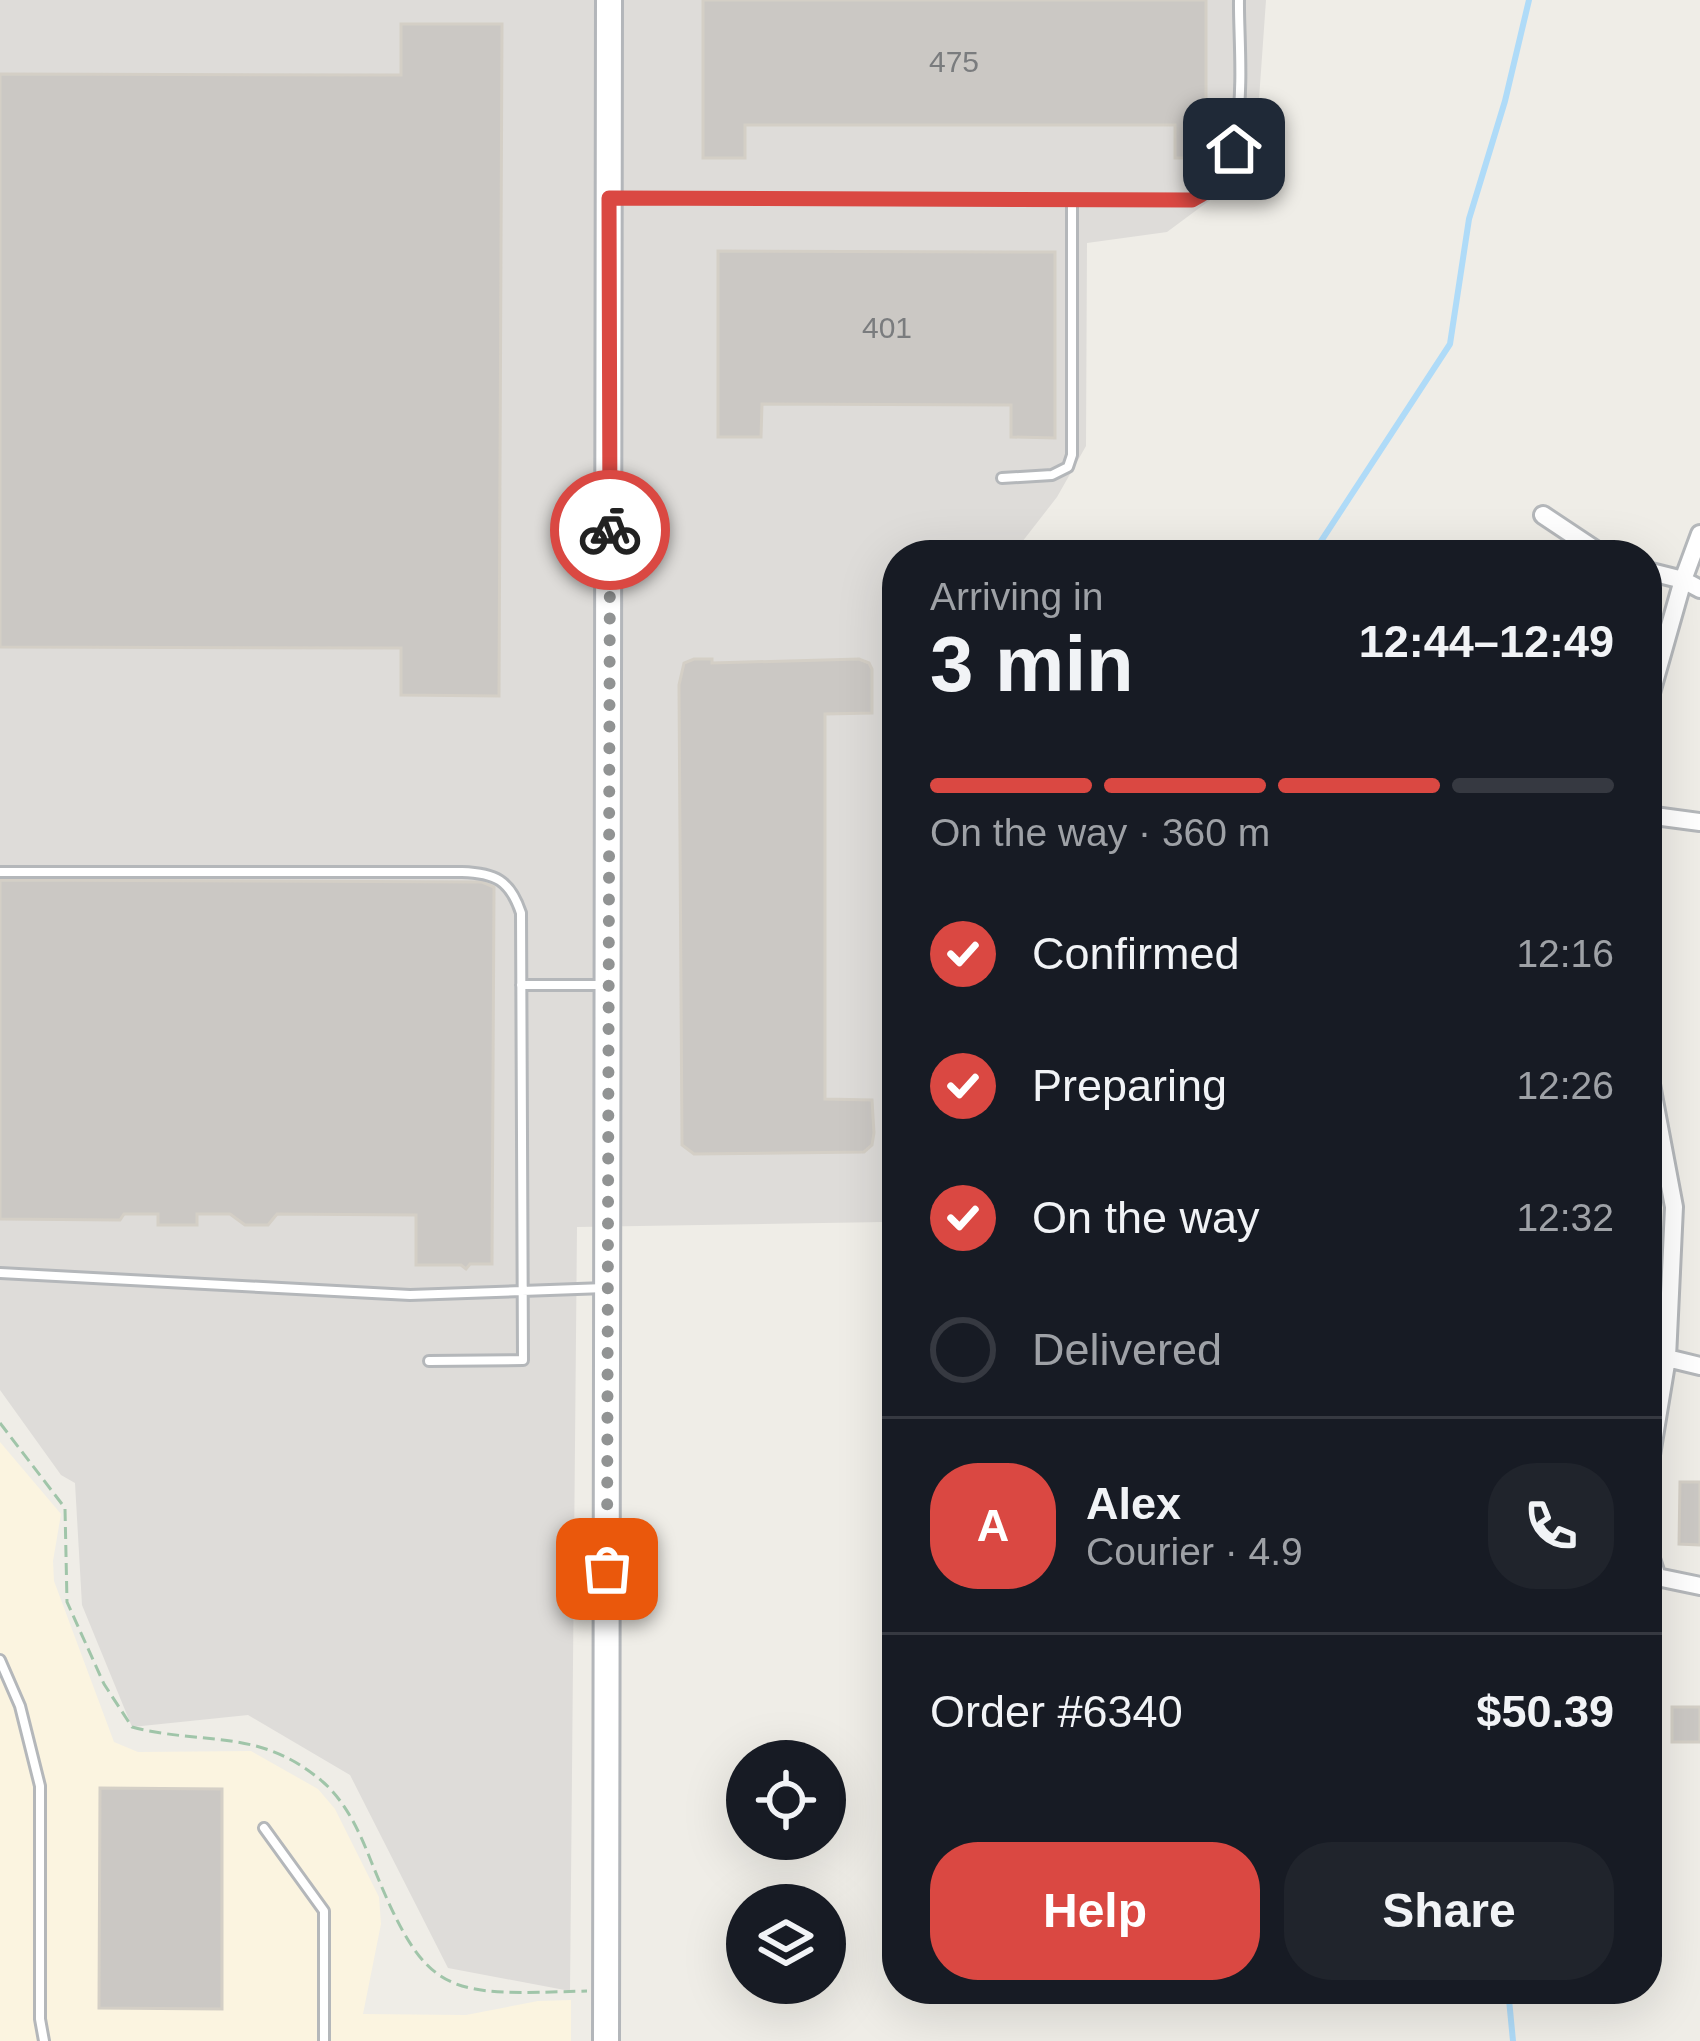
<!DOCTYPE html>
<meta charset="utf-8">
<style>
:root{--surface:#171b24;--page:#20242c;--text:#f1f3f6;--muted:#9ea1a6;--line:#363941;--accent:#da4842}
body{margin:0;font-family:Arial,sans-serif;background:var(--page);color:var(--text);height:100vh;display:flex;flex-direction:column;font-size:45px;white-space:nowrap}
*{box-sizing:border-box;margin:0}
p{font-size:39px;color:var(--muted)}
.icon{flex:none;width:66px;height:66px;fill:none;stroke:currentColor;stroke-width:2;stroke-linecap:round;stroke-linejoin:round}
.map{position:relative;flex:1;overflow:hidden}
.drawer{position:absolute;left:882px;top:540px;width:780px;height:1464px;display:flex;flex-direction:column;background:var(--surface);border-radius:48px;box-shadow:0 12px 48px #0002}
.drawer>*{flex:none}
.fabs{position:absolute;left:726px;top:1740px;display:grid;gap:24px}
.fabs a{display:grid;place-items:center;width:120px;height:120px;border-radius:50%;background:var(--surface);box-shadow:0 12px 48px #0002;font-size:60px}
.pin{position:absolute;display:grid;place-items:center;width:102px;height:102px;color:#fff;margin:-51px;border-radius:24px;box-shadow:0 6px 18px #0006}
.courier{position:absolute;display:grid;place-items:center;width:120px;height:120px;margin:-60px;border:9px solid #da4842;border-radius:50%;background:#fff;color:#222;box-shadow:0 3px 15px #0007}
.overview em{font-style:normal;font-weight:600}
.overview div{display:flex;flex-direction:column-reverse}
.overview{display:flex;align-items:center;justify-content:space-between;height:204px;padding:0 48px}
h1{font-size:78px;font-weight:600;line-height:90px}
.bar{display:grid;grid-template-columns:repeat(4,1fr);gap:18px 12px;align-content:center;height:144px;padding:0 48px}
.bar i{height:15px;border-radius:9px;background:var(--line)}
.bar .active{background:var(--accent)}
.bar p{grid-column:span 4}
.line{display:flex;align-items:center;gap:30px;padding:0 48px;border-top:3px solid var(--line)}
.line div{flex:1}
.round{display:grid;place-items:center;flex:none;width:126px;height:126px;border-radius:48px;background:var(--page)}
ol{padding:0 48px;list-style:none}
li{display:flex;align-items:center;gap:36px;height:132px}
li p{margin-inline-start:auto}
li .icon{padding:12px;border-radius:50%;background:var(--accent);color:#fff;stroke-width:4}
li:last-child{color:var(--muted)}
li i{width:66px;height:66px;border:6px solid var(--line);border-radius:50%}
.button{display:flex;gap:24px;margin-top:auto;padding:24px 48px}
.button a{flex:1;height:138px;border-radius:48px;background:var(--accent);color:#fff;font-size:48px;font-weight:600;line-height:138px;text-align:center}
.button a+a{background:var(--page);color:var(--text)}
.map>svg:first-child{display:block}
.commercial{fill:#fbf4e0}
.industrial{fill:#dedcd9}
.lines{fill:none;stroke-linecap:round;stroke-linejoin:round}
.stream{stroke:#afdbf8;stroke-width:6}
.building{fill:#cbc8c4;stroke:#d4cfc6;stroke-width:3}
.lane-casing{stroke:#b4b7ba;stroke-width:14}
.street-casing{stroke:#b4b7ba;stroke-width:22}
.secondary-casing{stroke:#b3b6ba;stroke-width:30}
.path{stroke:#a0c5a9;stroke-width:3;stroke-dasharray:12 6;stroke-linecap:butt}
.lane{stroke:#fff;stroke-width:8}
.street{stroke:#fff;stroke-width:16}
.secondary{stroke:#fff;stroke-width:24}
.done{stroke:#919393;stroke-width:12;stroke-dasharray:0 21.6}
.route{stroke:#da4842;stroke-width:15}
.labels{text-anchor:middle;stroke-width:12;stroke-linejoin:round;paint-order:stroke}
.number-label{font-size:30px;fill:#7a7c7e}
</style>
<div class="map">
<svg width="1700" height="2041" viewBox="0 0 1700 2041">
<rect width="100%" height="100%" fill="#efede7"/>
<path class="commercial" d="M0 1442 61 1514 53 1561 54 1581 114 1742 138 1752 251 1751 318 1789 335 1809 379 1897 381 1924 363 2014 466 2015 538 2001 571 2000V2041H0Z"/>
<path class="industrial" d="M0 0H1266L1255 156 1225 189 1167 232 1087 243 1086 446 1057 497 1012 555H897V1213L884 1222 577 1227 570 1991 448 1968 350 1775 248 1715 132 1727 82 1605 75 1483 61 1475 0 1390Z"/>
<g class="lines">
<path class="stream" d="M1312 555 1450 344 1469 219 1505 101 1529 0
M1508 1989 1513 2041"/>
</g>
<path class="building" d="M703 0H1206V158H1175V125H745V158H703Z
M401 24H502L499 696 401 695V648L0 647V74L401 75Z
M718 251 1055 252V438L1011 437V405L762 404 761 437H718Z
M694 659H712V663L859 659 869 663 872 669V713L825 714V1099L872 1100 874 1133 872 1145 864 1152 694 1154 682 1145 679 685 684 663Z
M0 880 482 882 494 887 492 1264H470L466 1269 461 1265H416V1215L277 1214 268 1225H245L230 1214H197V1225H158V1214H124L120 1220 0 1219Z
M1680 1482H1700V1545L1679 1544Z
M1672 1707H1700V1742H1672Z
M100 1788 222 1789V2009L99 2008Z"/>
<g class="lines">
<g class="lane-casing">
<path id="lane" d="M613 198 1192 200C1255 177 1238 53 1239 0
M1002 478 1052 475 1068 467 1072 455V201
M0 872H462C495 873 510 880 521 913L523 1360 429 1361
M521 985H606
M0 1273 410 1295 605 1288
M0 1660 20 1706 40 1786V2019L44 2041
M264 1828 324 1911V2041"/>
</g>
<g class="street-casing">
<path id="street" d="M1543 515 1603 555
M1647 571 1683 580 1700 589
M1647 707 1683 580 1700 534
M1647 815 1700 822
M1647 1063 1674 1207 1667 1358 1649 1467 1648 1550 1657 1577 1700 1586
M1667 1358 1700 1366"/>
</g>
<g class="secondary-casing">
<path id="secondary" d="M606 2041 609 0"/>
</g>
<path class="path" d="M0 1423 65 1508 67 1602 104 1684 132 1727C205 1746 259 1727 323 1782 346 1802 360 1833 371 1861 427 2000 445 1995 587 1991"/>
<use href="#lane" class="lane"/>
<use href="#street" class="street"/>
<use href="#secondary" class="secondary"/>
</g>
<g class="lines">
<path class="done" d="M607 1569 610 530"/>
<path class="route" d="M610 530 609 198 1192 200 1209 190 1234 149"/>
</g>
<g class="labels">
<g class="number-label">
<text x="954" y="72">475</text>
<text x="887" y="338">401</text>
</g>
</g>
</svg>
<div class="fabs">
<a><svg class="icon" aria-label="locate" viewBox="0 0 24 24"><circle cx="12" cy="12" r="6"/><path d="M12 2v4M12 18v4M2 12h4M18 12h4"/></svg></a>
<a><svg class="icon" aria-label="layers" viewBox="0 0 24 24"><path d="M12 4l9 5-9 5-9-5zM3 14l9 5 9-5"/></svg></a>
</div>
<div class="pin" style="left:607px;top:1569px;background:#ea580c"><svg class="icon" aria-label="bag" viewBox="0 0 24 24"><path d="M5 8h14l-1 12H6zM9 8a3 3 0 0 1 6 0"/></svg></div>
<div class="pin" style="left:1234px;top:149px;background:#1f2937"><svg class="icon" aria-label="home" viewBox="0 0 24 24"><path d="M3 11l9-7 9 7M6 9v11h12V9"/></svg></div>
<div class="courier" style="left:610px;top:530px"><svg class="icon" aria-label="bike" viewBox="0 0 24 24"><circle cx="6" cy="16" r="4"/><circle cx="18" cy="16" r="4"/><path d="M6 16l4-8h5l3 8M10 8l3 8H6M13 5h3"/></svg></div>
<section class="drawer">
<div class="overview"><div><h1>3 min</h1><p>Arriving in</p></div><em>12:44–12:49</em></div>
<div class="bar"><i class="active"></i><i class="active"></i><i class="active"></i><i></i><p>On the way · 360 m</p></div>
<ol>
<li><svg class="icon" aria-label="check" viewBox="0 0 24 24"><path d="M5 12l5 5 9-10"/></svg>Confirmed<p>12:16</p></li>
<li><svg class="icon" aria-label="check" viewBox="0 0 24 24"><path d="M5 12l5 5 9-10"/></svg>Preparing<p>12:26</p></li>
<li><svg class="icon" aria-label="check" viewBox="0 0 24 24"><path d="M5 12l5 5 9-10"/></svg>On the way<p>12:32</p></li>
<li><i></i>Delivered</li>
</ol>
<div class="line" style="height:216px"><b class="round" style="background:var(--accent);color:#fff">A</b><div><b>Alex</b><p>Courier · 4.9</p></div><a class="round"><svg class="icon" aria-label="phone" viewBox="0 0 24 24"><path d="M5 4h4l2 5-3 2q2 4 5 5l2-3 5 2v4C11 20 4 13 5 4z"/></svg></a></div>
<div class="line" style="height:156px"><div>Order #6340</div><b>$50.39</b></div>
<div class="button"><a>Help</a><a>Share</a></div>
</section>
</div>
